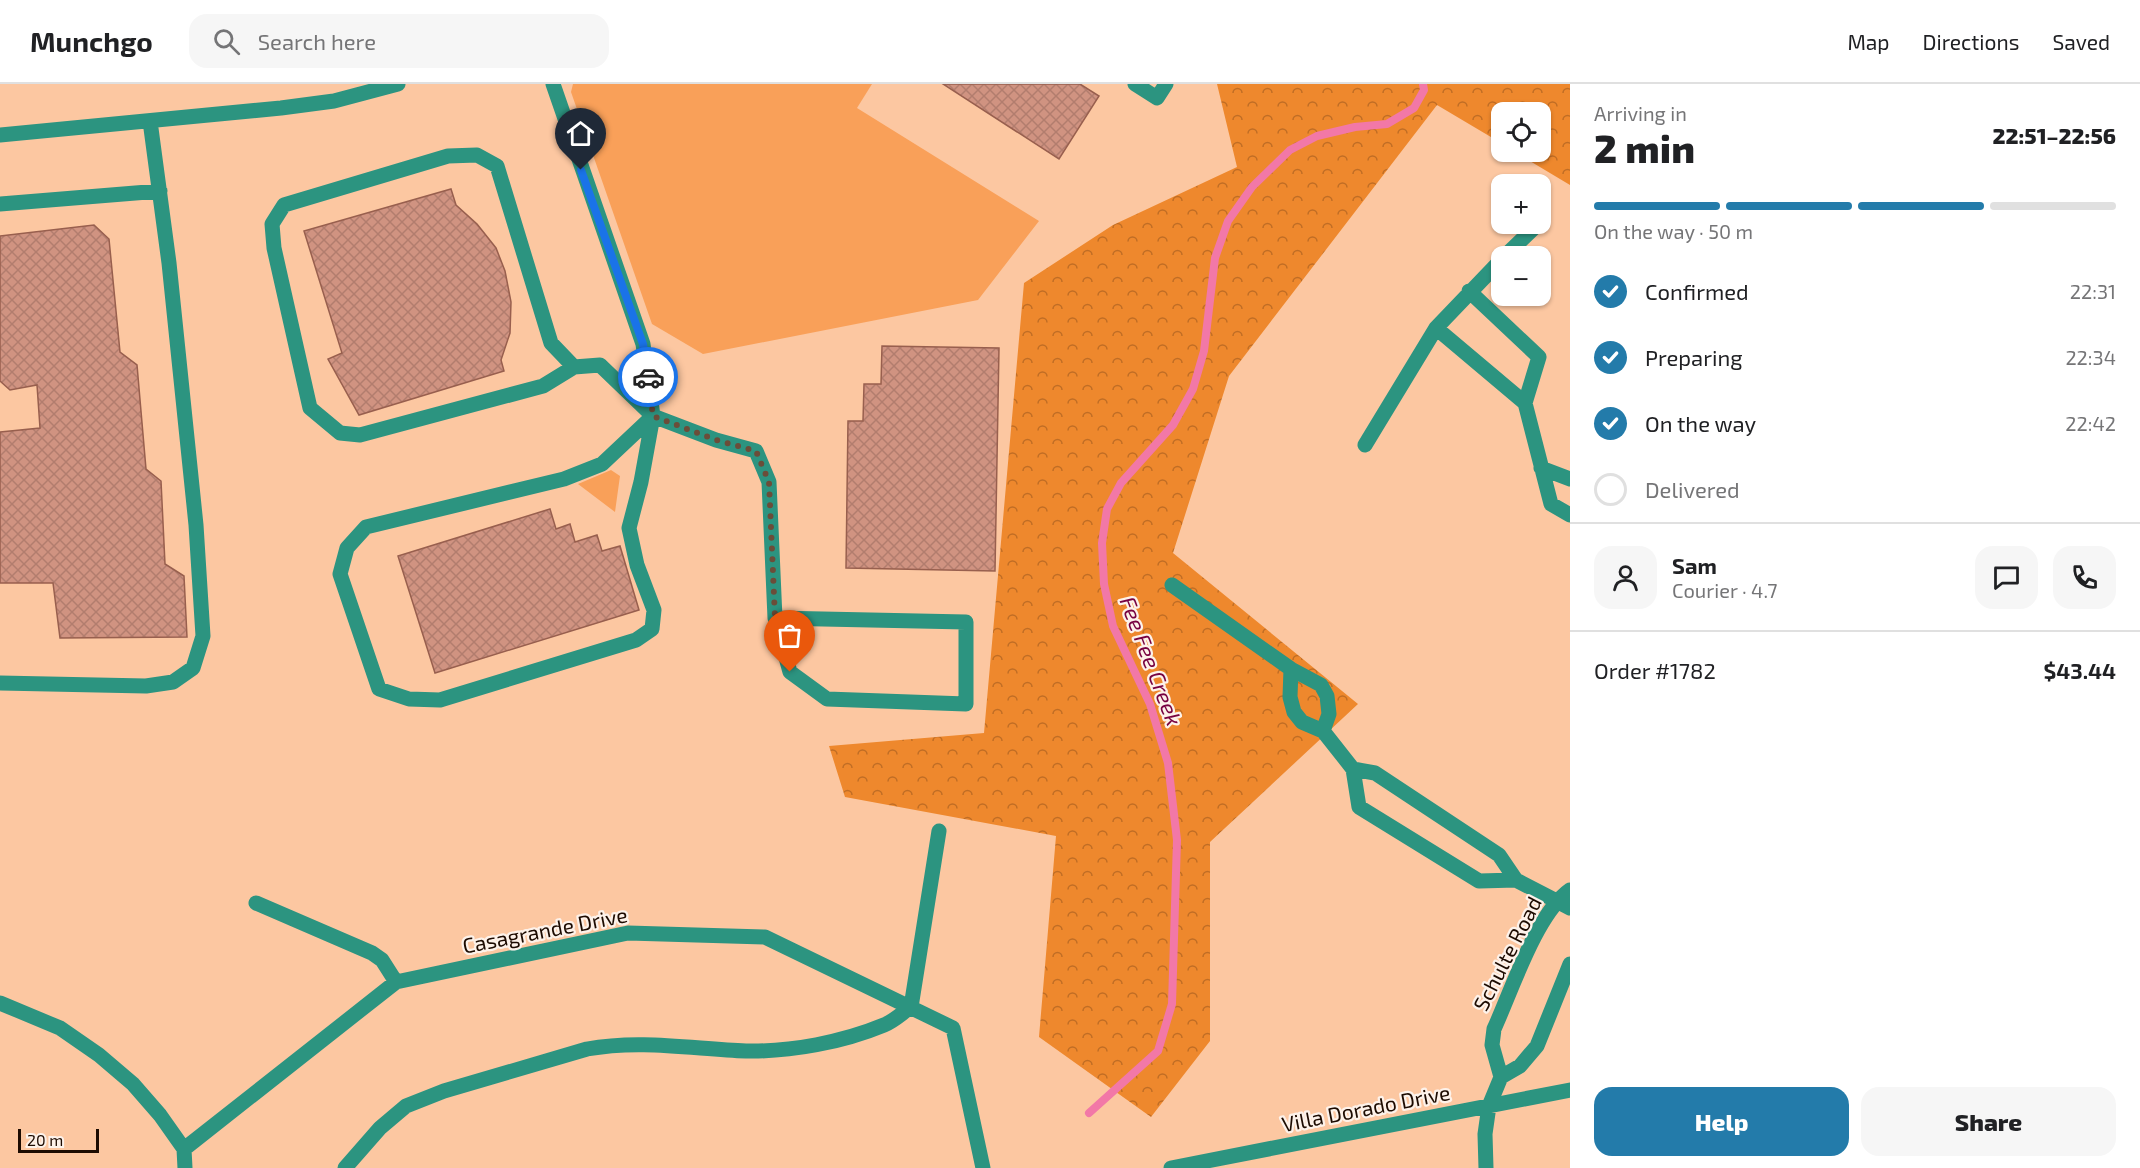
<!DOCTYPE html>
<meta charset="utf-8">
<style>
:root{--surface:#fff;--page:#f6f6f6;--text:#202124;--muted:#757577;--line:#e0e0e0;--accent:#237baa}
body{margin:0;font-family:"Exo 2",sans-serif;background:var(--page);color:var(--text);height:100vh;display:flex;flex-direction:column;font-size:22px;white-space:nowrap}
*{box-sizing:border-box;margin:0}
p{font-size:20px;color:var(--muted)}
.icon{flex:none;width:33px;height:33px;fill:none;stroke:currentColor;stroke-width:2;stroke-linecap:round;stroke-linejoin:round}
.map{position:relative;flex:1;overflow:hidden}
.side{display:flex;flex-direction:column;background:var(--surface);width:570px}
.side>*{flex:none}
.tools{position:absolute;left:1491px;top:18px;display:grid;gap:12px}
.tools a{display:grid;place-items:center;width:60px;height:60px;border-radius:12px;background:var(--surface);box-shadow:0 2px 4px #0004;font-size:30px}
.scale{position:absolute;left:18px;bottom:15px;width:81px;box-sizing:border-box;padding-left:6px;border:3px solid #1d0b01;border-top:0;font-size:16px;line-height:21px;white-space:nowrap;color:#1d0b01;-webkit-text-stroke:4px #fdf2ea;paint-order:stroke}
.pin{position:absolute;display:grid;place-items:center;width:51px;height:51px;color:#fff;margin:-62px -26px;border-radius:50% 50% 50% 0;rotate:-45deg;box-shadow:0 0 6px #0007}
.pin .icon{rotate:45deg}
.courier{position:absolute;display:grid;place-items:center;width:60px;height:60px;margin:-30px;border:4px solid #1a73e8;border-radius:50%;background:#fff;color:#222;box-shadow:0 2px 8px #0007}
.headline em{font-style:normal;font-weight:800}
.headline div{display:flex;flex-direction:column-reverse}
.headline{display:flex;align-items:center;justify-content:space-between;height:102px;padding:0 24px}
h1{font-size:39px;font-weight:800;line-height:45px}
.bar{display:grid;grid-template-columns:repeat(4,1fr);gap:9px 6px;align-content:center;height:72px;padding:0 24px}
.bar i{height:8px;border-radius:4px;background:var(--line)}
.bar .active{background:var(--accent)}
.bar p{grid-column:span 4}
.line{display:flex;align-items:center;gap:15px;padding:0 24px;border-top:2px solid var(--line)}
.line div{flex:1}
.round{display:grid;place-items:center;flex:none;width:63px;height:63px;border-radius:18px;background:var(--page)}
ol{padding:0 24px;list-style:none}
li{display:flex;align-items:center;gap:18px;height:66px}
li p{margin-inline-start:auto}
li .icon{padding:6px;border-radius:50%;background:var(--accent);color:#fff;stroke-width:4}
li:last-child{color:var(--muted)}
li i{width:33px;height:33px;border:3px solid var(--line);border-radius:50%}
.action{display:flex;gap:12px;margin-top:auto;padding:12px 24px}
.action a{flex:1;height:69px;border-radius:18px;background:var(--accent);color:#fff;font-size:24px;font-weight:800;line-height:69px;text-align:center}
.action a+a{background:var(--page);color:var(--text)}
header{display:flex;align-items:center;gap:36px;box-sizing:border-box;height:84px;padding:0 30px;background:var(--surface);border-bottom:2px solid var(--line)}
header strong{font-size:28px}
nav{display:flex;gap:33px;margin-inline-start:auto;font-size:21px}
.search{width:420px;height:54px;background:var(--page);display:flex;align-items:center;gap:15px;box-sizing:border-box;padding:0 21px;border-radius:18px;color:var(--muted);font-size:22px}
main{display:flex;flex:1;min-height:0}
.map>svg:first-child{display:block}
.green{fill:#f9a059}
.forest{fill:url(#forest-crowns)}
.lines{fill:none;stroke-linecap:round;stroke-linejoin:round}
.stream{stroke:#f278a7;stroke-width:8}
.building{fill:url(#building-cross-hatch);stroke:#985f4e;stroke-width:1.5}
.minor{stroke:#2c9480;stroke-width:15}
.done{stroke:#6b4d39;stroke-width:6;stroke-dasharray:0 10.8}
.route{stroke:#1a73e8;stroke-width:8}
.labels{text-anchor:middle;stroke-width:4.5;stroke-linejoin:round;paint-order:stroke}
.street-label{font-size:21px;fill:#1d0b01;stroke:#fdf2ea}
.water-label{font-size:22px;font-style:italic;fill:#770241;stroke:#fdf2ea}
</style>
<header>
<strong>Munchgo</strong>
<div class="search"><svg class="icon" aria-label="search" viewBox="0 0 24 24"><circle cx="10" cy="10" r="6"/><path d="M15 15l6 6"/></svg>Search here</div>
<nav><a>Map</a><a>Directions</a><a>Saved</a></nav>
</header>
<main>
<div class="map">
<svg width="1570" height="1084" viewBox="0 0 1570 1084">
<defs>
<pattern id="forest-crowns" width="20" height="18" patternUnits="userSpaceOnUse" patternTransform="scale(1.5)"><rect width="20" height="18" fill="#ee882d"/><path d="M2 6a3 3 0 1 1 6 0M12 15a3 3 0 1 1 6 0" fill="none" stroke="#c06d24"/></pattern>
<pattern id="building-cross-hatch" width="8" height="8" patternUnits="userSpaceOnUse" patternTransform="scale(1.5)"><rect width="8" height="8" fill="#d09381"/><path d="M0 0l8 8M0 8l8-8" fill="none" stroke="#b27d6e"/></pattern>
</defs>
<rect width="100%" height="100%" fill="#fcc7a1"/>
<path class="green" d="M573 0H872L857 24 1039 137 978 216 703 270 652 240 571 8Z
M611 386 620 392 615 428 578 400Z"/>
<path class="forest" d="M1217 0H1570V101L1515 68H1540V28H1502L1501 59 1437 21 1229 292 1173 469 1358 620 1210 758V957L1151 1033 1039 953 1056 752 845 713 829 662 984 649 1024 199 1113 141 1237 83Z"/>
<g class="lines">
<path class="stream" d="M1089 1029 1158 967 1172 920 1177 756 1168 679 1150 620 1113 542 1104 500 1102 459 1107 425 1121 399 1173 341 1193 305 1204 267 1215 174 1228 137 1252 103 1290 66 1317 52 1355 43 1387 40 1414 24 1424 6 1423 0"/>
</g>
<path class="building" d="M943 0H1080L1099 12 1059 75Z
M451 105 456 121 477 140 496 164 505 187 511 218 510 249 501 276 504 287 359 331 328 275 342 269 304 147Z
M94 141 109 155 120 268 137 281 146 385 161 397 165 480 184 492 187 553 60 554 53 499H0V348L40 344 37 301 10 306 0 297V152Z
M882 262 999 264 995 487 846 484 848 337H863L864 300H881Z
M550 425 556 445 570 440 575 458 597 451 602 467 620 462 639 526 435 589 398 472Z"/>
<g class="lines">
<path class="minor" d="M553 0 643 260 653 332 641 398 629 444 637 481 654 526 652 545 636 556 440 616 409 615 379 605 340 490 347 464 366 443 564 395 602 380 653 332
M1135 0 1157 14 1166 0
M0 51 281 24 334 17 398 0
M0 120 160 107
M1505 172 1538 140
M1469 207 1539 273 1525 319 1551 420 1570 431
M1436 244 1525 319
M574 283 543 302 360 351 340 349 310 324 274 164 272 140 284 121 448 72 477 71 497 82 551 259 574 283 600 281 653 332 716 356 756 367 769 398 775 534 790 588 827 615 966 620V538L775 534
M1365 361 1436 244 1502 175
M1541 384 1570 395
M1172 501 1291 585 1321 601 1327 612 1329 630 1323 647
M1291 585 1290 613 1294 628 1302 638 1323 647 1353 685 1359 723 1479 797 1516 796
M0 599 146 602 173 598 193 584 203 552 196 441 169 179 150 37
M1353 685 1375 689 1499 771 1516 796 1570 824
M256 819 372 869 382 876 396 898
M0 919 60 944 99 971 133 1000 160 1031 184 1065 185 1084
M1501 993 1492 961 1494 945C1512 906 1536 830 1570 806
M184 1065 396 898 628 849 765 853 953 944 983 1084
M345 1084 380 1044 406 1022 444 1007 587 965C640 955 693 965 746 967 791 968 843 958 884 941 894 937 902 929 911 923L939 747
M1171 1084 1570 1006
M1486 1084 1485 1050 1489 1022 1501 993 1520 982 1537 962 1570 880"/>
</g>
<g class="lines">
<path class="done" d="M648 293 653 332 716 356 756 367 769 398 775 534 790 588"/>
<path class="route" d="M581 86 643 260 648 293"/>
</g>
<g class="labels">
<g class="street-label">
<text transform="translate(545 847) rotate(-11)" y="7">Casagrande Drive</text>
<text transform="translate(1508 870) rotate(-63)" y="7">Schulte Road</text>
<text transform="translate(1366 1025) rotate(-11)" y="7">Villa Dorado Drive</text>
</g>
<g class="water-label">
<text transform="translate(1151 577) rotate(69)" y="8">Fee Fee Creek</text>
</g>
</g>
</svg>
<div class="tools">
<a><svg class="icon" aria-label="locate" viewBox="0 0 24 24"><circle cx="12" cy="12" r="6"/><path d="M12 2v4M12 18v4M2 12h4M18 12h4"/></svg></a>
<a>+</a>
<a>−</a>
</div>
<div class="scale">20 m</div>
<div class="pin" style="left:790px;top:588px;background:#ea580c"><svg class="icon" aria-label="bag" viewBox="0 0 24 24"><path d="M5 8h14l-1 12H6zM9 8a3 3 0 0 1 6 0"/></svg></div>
<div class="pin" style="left:581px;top:86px;background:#1f2937"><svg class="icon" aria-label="home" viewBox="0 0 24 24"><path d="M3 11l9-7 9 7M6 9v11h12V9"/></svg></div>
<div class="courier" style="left:648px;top:293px"><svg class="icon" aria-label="car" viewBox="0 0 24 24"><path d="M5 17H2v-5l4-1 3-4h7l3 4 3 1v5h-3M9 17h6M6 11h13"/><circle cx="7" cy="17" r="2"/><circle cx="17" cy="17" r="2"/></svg></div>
</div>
<section class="side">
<div class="headline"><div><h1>2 min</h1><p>Arriving in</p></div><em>22:51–22:56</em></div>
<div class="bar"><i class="active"></i><i class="active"></i><i class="active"></i><i></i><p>On the way · 50 m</p></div>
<ol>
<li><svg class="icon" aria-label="check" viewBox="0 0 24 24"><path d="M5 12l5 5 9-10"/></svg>Confirmed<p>22:31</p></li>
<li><svg class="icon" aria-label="check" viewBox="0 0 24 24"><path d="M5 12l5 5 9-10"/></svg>Preparing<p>22:34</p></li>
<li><svg class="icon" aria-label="check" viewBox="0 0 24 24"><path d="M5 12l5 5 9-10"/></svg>On the way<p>22:42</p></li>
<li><i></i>Delivered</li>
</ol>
<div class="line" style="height:108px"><a class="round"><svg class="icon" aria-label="person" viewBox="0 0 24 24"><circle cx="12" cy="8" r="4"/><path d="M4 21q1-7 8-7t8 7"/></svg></a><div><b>Sam</b><p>Courier · 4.7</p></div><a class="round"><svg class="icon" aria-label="chat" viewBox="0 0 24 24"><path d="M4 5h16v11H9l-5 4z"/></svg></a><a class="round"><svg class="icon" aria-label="phone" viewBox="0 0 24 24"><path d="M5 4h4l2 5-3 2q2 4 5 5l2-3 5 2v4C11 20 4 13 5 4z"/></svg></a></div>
<div class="line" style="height:78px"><div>Order #1782</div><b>$43.44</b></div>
<div class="action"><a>Help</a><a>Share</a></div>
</section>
</main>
